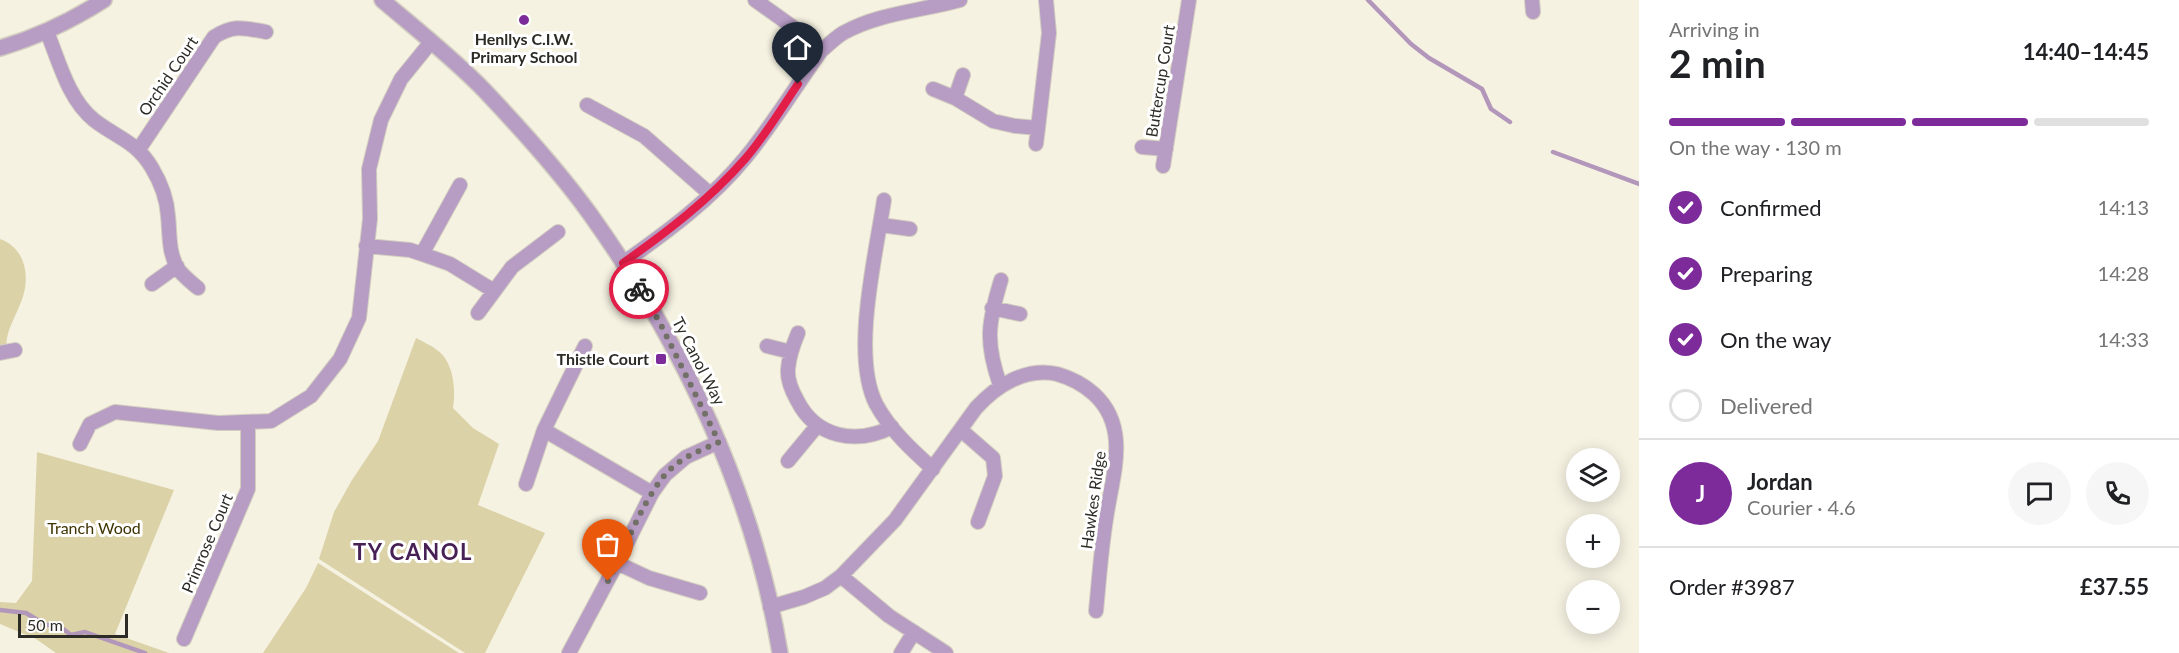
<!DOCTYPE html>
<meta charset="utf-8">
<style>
:root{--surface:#fff;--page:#f6f6f6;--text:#202124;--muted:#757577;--line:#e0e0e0;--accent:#7d2b9b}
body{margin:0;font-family:Lato,sans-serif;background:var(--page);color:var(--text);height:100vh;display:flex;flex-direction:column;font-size:22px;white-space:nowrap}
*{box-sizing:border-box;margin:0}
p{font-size:20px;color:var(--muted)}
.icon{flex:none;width:33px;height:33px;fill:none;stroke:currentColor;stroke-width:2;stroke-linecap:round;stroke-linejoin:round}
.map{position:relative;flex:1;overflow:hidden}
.drawer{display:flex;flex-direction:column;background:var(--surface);width:540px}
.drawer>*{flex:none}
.fabs{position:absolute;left:1566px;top:448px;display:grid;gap:12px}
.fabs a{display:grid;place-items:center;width:54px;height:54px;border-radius:50%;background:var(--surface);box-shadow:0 3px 15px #0003;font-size:30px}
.scale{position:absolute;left:18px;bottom:15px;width:110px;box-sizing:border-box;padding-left:6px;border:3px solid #2c2b25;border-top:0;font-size:16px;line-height:21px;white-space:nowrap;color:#2c2b25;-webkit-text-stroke:4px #fff;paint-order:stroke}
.pin{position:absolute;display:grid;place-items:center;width:51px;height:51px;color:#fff;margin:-62px -26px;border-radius:50% 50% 50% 0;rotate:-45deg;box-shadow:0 0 6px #0007}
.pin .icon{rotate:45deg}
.courier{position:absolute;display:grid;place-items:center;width:60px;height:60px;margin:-30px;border:4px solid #e11d48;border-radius:50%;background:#fff;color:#222;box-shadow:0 2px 8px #0007}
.head em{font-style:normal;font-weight:700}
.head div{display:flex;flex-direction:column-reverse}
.head{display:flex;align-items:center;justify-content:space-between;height:102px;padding:0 30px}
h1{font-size:39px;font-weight:700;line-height:45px}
.bar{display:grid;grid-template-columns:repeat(4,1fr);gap:9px 6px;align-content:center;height:72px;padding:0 30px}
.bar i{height:8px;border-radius:4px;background:var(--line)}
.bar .selected{background:var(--accent)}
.bar p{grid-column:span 4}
.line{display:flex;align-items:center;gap:15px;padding:0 30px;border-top:2px solid var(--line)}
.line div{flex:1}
.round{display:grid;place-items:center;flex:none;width:63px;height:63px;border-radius:32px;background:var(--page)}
ol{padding:0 30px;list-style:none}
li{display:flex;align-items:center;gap:18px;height:66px}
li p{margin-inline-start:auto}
li .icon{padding:6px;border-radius:50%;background:var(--accent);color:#fff;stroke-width:4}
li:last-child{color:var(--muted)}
li i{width:33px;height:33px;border:3px solid var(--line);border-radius:50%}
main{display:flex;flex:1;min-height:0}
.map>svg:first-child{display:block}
.green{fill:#dcd2a8}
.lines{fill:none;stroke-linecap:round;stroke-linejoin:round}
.stream{stroke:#b297bb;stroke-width:4.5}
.minor-casing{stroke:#d2cec0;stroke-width:16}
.tertiary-casing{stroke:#d2cec0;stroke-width:18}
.minor{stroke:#b79cc4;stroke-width:14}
.tertiary{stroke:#b79cc4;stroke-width:15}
.done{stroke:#737167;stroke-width:6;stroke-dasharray:0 10.8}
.route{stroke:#e11d48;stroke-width:8}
.poi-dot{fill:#7d2b9b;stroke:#fff;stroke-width:2}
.labels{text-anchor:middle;stroke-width:6;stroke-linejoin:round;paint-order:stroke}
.poi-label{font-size:16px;font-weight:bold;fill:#2c2b25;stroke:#fff}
.street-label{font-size:16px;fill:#2c2b25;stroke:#fff}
.park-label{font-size:16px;fill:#3e3300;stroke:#fff}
.district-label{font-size:22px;font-weight:bold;letter-spacing:1.5px;fill:#472056;stroke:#fff}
</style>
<main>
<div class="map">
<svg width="1639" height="653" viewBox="0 0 1639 653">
<rect width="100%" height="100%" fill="#f6f2e2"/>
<path class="green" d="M0 239C26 248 31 278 21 302 15 318 7 329 6 346L0 347Z
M416 338C423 342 431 345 437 350 454 362 456 390 453 408L473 428 499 444 478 505 545 533 485 653H465L319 559 334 512 352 480 378 441Z
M37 452 174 490 115 634 169 653H56L36 639 0 624V602L16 603 32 581Z
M318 563 459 653H263L306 588Z"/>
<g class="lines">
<path class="stream" d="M1368 0 1411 44 1429 58 1482 89 1491 109 1510 122
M1553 152 1639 184
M0 610 26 613 46 625H58L71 635 85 632 145 653"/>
<g class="minor-casing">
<path id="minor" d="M1532 0 1533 12
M47 32C59 61 68 99 94 120 117 138 136 141 152 168 161 183 167 199 168 216 170 234 168 252 178 269 183 276 191 282 198 288
M821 51C828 45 835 38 843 33 879 13 921 11 960 0
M933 89 955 98 993 121 1015 126 1038 128 1049 33 1046 0
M955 98 963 75
M587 105 644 136 710 194
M1036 144 1038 128
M1142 147 1166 149
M139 149 214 37C234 24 244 28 266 32
M1163 166 1189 0
M884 200C876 254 851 355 876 404 890 430 912 450 933 469
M881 225 910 229
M366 246 410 250 422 254 460 185
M422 254 450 264 494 291
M623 263C667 232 712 199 746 157 773 124 796 86 821 51L804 35 755 0
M152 284 177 266
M992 308 1020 314
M478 313 512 267 558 232
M798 333C793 345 789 356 788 369 787 380 792 391 797 400 816 438 856 445 892 427
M767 346 791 352
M0 353 15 350
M1000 385C985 342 988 323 1001 280
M544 430 652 493
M961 430 993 458 995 476 978 522
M80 444 90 424 115 412 218 423 271 421 311 396 340 359 359 318 370 219 369 169 381 120 401 79 431 42
M788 461 817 426
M526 484 544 430 585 346
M617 563 649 578 700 593
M841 576 889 616 946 653
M770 607 804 597 825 588 841 576 895 520 976 408C997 385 1026 367 1057 374 1071 378 1083 384 1094 394 1131 428 1112 476 1106 519 1101 550 1099 580 1096 611
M184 639 248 489V422
M569 653 617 563 652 493 665 475 686 457 719 442
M901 653 914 632"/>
</g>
<g class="tertiary-casing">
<path id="tertiary" d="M382 0C416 29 453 58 484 90 521 129 559 171 590 214 683 344 754 495 780 653
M0 48C38 37 71 21 104 0"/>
</g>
<use href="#minor" class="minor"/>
<use href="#tertiary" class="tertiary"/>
</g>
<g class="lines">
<path class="done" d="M608 581C625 549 647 488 674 466 687 455 704 449 719 442L659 321 639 289"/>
<path class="route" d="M639 289 623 263C667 232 710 199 745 159 765 136 781 109 798 84"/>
</g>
<g class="poi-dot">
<circle cx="524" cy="20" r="6"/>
<rect x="655" y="353" width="12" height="12" rx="3"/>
</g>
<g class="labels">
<g class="poi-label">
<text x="524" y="45">Henllys C.I.W.<tspan x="524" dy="18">Primary School</tspan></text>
<text x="649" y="365" text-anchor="end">Thistle Court</text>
</g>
<g class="street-label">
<text transform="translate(168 76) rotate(-56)" y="6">Orchid Court</text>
<text transform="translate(1160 81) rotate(-81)" y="6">Buttercup Court</text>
<text transform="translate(699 361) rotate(63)" y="6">Ty Canol Way</text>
<text transform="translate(1093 500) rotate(-82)" y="6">Hawkes Ridge</text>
<text transform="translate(207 543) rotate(-67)" y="6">Primrose Court</text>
</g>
<g class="park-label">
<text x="94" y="534">Tranch Wood</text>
</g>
<g class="district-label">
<text x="413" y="560">TY CANOL</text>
</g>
</g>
</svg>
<div class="fabs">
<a><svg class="icon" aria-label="layers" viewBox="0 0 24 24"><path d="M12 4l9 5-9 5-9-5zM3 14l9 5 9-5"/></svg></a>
<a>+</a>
<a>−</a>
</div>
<div class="scale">50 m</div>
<div class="pin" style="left:608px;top:581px;background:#ea580c"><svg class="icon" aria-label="bag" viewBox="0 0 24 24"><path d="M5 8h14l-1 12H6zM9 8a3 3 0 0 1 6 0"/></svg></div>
<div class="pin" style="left:798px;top:84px;background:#1f2937"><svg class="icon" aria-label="home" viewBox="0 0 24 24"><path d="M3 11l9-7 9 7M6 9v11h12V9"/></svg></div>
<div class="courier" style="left:639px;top:289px"><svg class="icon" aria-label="bike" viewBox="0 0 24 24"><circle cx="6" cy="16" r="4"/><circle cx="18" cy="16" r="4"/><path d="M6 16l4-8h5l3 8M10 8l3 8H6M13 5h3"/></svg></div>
</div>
<section class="drawer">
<div class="head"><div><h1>2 min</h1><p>Arriving in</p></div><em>14:40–14:45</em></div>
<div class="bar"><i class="selected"></i><i class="selected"></i><i class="selected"></i><i></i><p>On the way · 130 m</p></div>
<ol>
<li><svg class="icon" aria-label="check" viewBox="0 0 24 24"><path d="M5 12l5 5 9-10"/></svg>Confirmed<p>14:13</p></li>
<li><svg class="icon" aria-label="check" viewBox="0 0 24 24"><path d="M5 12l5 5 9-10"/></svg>Preparing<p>14:28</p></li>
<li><svg class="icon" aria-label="check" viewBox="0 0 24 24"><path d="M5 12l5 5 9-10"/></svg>On the way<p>14:33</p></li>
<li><i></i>Delivered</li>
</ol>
<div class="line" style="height:108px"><b class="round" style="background:var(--accent);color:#fff">J</b><div><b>Jordan</b><p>Courier · 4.6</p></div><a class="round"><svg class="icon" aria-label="chat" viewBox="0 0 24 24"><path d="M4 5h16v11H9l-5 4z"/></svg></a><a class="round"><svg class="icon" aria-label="phone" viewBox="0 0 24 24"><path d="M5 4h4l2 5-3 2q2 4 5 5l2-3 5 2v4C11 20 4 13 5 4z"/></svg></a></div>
<div class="line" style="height:78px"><div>Order #3987</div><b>£37.55</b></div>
</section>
</main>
